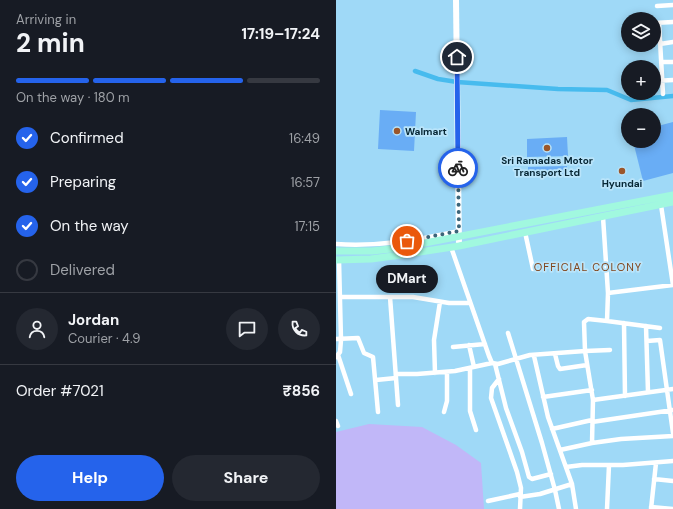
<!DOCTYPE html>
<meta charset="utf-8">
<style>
:root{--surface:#171b24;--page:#242831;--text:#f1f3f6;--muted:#9ea1a6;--line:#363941;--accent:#2563eb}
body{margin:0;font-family:"DM Sans",sans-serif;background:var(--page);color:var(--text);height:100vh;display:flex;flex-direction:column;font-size:15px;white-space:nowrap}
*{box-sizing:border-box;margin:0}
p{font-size:13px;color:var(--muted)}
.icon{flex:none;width:22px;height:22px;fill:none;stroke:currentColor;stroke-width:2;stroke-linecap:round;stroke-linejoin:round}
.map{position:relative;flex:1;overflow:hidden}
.side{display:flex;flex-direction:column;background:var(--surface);width:336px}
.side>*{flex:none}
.controls{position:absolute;left:285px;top:12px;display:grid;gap:8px}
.controls a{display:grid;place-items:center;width:40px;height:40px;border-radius:50%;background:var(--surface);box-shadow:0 2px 10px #0003;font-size:20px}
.pin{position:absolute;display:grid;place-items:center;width:34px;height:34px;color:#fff;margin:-17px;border:2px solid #fff;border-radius:50%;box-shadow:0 1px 4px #0007}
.courier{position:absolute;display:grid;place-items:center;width:40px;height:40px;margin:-20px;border:3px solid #2563eb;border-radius:50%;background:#fff;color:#222;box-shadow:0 1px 5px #0007}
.bubble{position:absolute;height:28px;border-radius:14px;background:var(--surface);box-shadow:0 2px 10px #0003;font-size:13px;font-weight:700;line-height:28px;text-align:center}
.head em{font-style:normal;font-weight:700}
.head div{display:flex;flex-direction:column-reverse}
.head{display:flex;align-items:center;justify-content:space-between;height:68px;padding:0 16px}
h1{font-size:26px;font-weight:700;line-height:30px}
.bar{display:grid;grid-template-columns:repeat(4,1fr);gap:6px 4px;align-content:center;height:48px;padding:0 16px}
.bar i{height:5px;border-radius:3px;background:var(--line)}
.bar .selected{background:var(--accent)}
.bar p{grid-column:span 4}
.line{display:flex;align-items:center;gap:10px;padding:0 16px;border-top:1px solid var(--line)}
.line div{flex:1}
.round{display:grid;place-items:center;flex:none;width:42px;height:42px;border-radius:21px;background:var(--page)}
ol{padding:0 16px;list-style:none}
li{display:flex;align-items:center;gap:12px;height:44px}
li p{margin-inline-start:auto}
li .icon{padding:4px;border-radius:50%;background:var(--accent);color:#fff;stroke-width:4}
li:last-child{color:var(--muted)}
li i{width:22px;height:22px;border:2px solid var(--line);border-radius:50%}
.primary-button{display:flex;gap:8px;margin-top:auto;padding:8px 16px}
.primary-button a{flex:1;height:46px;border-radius:24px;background:var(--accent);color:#fff;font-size:16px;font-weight:700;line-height:46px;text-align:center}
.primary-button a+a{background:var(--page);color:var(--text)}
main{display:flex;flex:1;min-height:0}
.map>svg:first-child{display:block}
.green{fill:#c1b7f8}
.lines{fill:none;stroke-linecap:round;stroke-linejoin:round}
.canal{stroke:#47bbee;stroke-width:4.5}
.building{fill:#69adf5}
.street{stroke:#fff;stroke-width:4.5}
.secondary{stroke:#fff;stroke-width:6}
.primary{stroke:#a1f8df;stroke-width:7}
.done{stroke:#3c6579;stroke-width:4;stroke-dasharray:0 7.2}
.route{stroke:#2563eb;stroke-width:5}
.poi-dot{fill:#9b562a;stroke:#b9e4fa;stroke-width:1.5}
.labels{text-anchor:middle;stroke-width:3.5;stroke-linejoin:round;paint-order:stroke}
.poi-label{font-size:10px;font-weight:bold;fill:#072735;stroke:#b9e4fa}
.neighbourhood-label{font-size:11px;letter-spacing:1px;fill:#81441a;stroke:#b9e4fa}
</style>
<main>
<section class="side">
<div class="head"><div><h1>2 min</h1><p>Arriving in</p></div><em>17:19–17:24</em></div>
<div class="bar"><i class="selected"></i><i class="selected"></i><i class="selected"></i><i></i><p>On the way · 180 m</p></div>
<ol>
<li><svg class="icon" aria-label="check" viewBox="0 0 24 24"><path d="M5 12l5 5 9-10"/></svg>Confirmed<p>16:49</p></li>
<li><svg class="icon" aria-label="check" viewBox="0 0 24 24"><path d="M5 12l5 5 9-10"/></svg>Preparing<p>16:57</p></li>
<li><svg class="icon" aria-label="check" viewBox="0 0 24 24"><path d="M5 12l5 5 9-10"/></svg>On the way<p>17:15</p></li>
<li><i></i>Delivered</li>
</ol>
<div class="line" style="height:72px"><a class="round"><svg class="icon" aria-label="person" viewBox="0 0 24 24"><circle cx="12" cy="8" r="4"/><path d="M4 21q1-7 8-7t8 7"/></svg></a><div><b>Jordan</b><p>Courier · 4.9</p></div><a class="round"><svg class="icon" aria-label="chat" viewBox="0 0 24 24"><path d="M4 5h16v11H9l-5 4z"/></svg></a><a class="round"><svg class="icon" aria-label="phone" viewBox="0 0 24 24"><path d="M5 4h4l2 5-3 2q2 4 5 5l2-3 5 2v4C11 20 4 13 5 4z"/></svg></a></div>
<div class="line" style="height:52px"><div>Order #7021</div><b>₹856</b></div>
<div class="primary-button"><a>Help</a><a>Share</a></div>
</section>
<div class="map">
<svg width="337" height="509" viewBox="0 0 337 509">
<rect width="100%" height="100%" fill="#9fd9f7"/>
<path class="green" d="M33 424 86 427 120 445 145 463 148 509H0V432Z"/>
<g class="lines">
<path class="canal" d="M79 71 102 79 121 82 222 89 271 90 295 100 337 96"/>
</g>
<path class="building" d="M44 110 80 112 78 151 42 149Z
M337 122V173L307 181 297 141H318V127Z
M231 137 232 156 191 157V139Z
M231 166V175L192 177V167Z"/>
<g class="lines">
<path class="street" d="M321 6 337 5
M318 23 337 22
M323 23 327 94
M324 44 337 42
M325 62H337
M318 81 337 80
M189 232 197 269
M0 244C42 247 82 240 123 231
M115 247 153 356 156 363
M272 293 337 285 325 205
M4 297H77L113 303H134
M54 297 62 405
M271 321 324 328
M288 323 289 396
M310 326 312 392
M172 333 206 443 219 490 223 509
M0 339 22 338 28 353 37 357 42 412
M311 341 324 340 337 433
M133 345 138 367
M117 347 149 344
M219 354 222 366 224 369 251 365
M2 355 15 394
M198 356 212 417 236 484 240 509
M0 357 4 352 5 340 3 260
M159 364 170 408 186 452 193 477 196 479 215 474
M134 368V411L140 430
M99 373 98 340 104 302
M60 374H81L119 371 156 363 162 364 194 355 249 351 248 322 252 319 271 321 272 293 267 217
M163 379 156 388 155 398 181 472 185 488 184 509
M40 380 60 378
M207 397 256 390
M257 400 337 389
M108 412 111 401V372
M0 421 2 426
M256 422 337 410
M216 429 256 420
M256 443 285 439 337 436
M224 450 256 443 257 400 249 351 274 350
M230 467 246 465H287L337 461
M318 479 337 481
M184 497 204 494 236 484
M152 501 184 494
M315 507 337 509
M271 509 273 465
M315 509 320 463"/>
<path class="secondary" d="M120 0 123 246"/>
<path class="primary" d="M0 251H36L63 248 337 195
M0 260 35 259 58 256 123 246 337 202"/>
</g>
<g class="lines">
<path class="done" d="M71 241 123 231 122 168"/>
<path class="route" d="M121 57 122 168"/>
</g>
<g class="poi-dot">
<circle cx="61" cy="131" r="4"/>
<circle cx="211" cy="148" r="4"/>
<circle cx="286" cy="171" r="4"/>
</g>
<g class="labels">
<g class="poi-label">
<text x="69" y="135" text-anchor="start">Walmart</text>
<text x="211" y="164">Sri Ramadas Motor<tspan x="211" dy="12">Transport Ltd</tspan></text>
<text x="286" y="187">Hyundai</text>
</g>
<g class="neighbourhood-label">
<text x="252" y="271">OFFICIAL COLONY</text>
</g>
</g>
</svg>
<div class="controls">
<a><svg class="icon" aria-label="layers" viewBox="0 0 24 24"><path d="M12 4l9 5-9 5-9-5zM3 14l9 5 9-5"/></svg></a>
<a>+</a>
<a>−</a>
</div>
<div class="pin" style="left:71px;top:241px;background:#ea580c"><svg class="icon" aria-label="bag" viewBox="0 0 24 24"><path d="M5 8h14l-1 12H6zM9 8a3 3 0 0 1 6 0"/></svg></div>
<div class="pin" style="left:121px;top:57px;background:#1f2937"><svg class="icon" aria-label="home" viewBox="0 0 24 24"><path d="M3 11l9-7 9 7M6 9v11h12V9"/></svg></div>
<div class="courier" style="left:122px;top:168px"><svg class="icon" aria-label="bike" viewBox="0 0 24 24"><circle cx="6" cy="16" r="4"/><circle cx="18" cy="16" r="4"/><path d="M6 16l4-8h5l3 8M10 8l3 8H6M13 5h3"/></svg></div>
<div class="bubble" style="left:40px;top:265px;width:62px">DMart</div>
</div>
</main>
